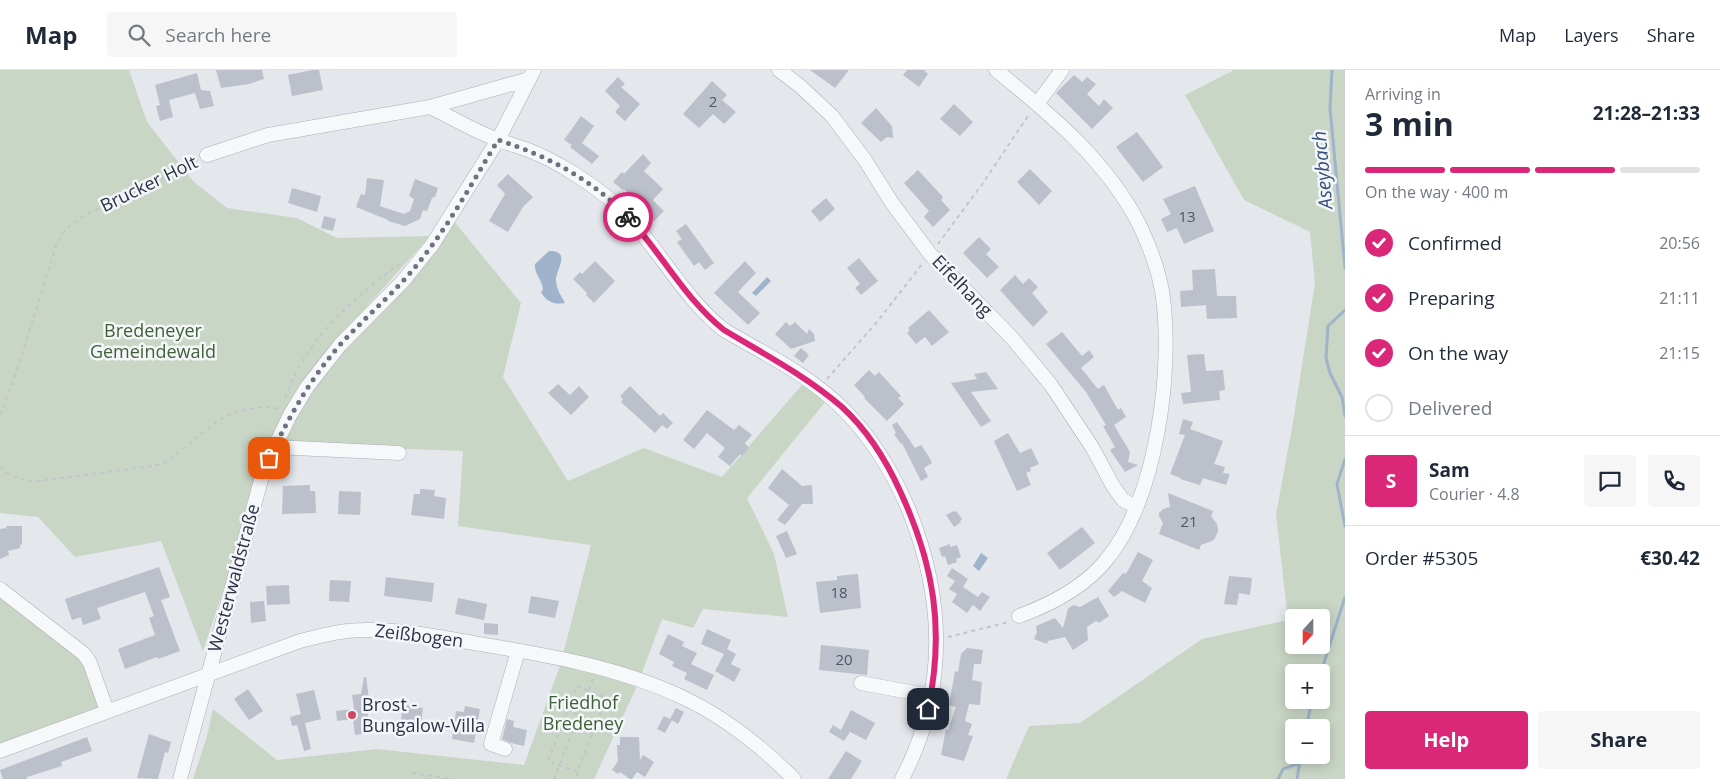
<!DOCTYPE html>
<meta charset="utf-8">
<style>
:root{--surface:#fff;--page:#f6f6f7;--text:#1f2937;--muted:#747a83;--line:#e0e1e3;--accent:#db2777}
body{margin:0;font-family:"Open Sans",sans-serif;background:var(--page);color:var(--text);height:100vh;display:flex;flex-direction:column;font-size:19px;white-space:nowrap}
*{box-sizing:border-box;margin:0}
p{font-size:16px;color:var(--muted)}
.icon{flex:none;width:28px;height:28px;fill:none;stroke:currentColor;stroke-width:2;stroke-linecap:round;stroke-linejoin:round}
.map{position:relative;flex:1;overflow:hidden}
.drawer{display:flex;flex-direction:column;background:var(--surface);width:375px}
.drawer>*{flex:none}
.needle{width:32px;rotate:201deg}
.fabs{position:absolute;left:1285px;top:539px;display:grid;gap:10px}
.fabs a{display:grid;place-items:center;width:45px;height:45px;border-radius:5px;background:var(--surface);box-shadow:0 2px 12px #0003;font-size:25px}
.pin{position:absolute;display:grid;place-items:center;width:42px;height:42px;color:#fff;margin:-21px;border-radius:10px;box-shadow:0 2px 8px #0006}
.courier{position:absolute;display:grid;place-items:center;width:50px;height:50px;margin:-25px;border:4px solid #db2777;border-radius:50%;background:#fff;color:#222;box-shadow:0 1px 6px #0007}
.summary em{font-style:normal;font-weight:700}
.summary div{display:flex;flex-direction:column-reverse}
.summary{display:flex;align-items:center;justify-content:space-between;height:85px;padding:0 20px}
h1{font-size:32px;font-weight:700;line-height:38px}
.bar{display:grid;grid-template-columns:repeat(4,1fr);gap:8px 5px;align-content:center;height:60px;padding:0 20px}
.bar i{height:6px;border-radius:4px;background:var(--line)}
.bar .on{background:var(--accent)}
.bar p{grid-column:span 4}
.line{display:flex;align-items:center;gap:12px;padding:0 20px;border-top:1px solid var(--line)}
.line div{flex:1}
.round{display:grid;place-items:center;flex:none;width:52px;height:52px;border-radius:5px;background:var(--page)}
ol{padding:0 20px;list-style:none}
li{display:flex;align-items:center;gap:15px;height:55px}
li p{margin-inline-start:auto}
li .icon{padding:5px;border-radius:50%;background:var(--accent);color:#fff;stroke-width:4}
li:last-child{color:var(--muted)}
li i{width:28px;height:28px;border:2px solid var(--line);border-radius:50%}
.action{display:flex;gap:10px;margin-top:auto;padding:10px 20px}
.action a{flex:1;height:58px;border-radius:5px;background:var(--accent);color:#fff;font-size:20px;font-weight:700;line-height:58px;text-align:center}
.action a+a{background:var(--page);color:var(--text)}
header{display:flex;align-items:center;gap:30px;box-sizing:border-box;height:70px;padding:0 25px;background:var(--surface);border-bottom:1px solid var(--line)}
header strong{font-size:24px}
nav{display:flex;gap:28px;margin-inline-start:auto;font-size:18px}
.search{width:350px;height:45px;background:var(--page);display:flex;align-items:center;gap:12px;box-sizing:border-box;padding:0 18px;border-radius:5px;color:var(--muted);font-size:19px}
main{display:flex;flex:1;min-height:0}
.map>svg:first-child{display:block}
.green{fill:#c9d6c5;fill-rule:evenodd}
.water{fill:#9fb4cc}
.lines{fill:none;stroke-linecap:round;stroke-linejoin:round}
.stream{stroke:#9fb4cc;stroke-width:3}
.building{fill:#bbc0ca}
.minor-casing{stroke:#a9aeb7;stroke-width:15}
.path{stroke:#c2c5cb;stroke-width:2;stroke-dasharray:4 4;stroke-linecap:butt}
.minor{stroke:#f7f8fa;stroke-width:14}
.done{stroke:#6c737f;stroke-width:5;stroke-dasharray:0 9}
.route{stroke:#db2777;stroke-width:6}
.poi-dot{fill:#d1495b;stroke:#f4f6f9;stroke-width:2}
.labels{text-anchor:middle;stroke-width:5;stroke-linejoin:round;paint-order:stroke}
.number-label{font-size:15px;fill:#4f5766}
.street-label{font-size:18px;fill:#2b3445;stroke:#f4f6f9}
.park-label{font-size:18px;fill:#3f6138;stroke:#f4f6f9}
.poi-label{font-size:18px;fill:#2b3445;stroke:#f4f6f9;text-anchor:start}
.water-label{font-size:19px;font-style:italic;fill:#34527a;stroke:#f4f6f9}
</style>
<header>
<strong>Map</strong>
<div class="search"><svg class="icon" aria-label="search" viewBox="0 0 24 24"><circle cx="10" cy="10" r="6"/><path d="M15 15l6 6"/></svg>Search here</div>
<nav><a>Map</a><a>Layers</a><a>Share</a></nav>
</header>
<main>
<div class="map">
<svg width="1345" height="709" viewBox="0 0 1345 709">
<rect width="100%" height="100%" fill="#e4e7ec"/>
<path class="green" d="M0 0H129L147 52 194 112 227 138 297 148 337 168 430 166 352 253 407 202 448 144 521 233 503 307 568 411 644 378 722 407 808 308 826 331 747 428 774 484 788 547 703 539 693 558 662 549 637 616 594 709H193L207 666 213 639 277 690 377 679 524 695 560 596 591 475 458 456 463 381 272 374 203 581 161 471 75 487 38 447 0 443Z
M1234 0H1345V709H1006L1029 656 1080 653 1202 569 1288 550 1276 444 1292 358 1315 213 1310 162 1244 130 1185 25ZM1294 548H1321V575H1294ZM1294 602H1321V630H1294ZM1294 658H1321V685H1294Z
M0 525 82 585 104 640 0 680Z"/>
<path class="water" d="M549 181C572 181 556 199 556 210 556 218 561 226 565 233 555 235 546 232 541 222L543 220C542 208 534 205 535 194Z
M767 207 771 211 756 226 752 223Z
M981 483 988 488 979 501 973 496Z"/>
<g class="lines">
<path class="stream" d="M1332 0 1330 38 1345 198
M1345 240 1328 256 1326 288 1330 303 1342 327 1345 346
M1345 389 1337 414 1345 456
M1321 602 1345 527
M1306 658 1312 630
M1278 709 1283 699 1300 693
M1297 709 1301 685"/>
</g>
<path class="building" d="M216 0H262L264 9 249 14 221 18Z
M312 0H319L323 20 292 26 288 5Z
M810 0H849L835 18Z
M907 0H924L928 4 919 17 903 5Z
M197 3 201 20 210 21 214 36 200 39 195 23 169 30 173 47 160 51 156 36 160 35 155 15Z
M1074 5 1082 12 1087 7 1096 14 1087 24 1099 36 1104 29 1113 38 1092 59 1056 23Z
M618 7 625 14 621 17 640 34 625 51 615 42 620 36 605 21Z
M712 11 727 25 722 30 736 42 724 54 713 44 699 58 683 44Z
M954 34 973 52 960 66 940 49Z
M876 38 892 56 893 68 887 67 881 72 861 53Z
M581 46 594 56 582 73 599 86 592 94 570 77 572 75 564 70Z
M1137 62 1163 97 1143 112 1116 77Z
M643 84 651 93 644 101 663 119 653 130 664 141 654 151 645 143 647 140 624 119 623 120 613 112 622 102 624 104Z
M1030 99 1052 121 1039 135 1017 112Z
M918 100 943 127 941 130 950 140 933 157 924 147 929 141 904 113Z
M508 104 533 127 523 137 508 162 489 151 505 124 497 115Z
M367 108 384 110 380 136 404 144 410 141 414 129 409 126 415 109 438 118 435 127 432 128 427 141 423 140 420 149 405 156 388 151V150L356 137 361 124 365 125Z
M1195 116 1214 161 1184 174 1177 158 1167 162 1161 149 1171 144 1163 129Z
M292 118 321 126 317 142 288 133Z
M826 128 835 139 820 152 811 141Z
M324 146 336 149 333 161 321 158Z
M686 154 714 193 705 200 699 192 694 196 677 172 682 169 676 161Z
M979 167 991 179 986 184 999 197 987 208 963 183Z
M859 188 878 211 861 225 855 218 860 214 847 198Z
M595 191 615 211 594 233 586 225 587 223 573 209 580 202 582 204Z
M745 191 756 203 738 222 760 243 748 255 714 223Z
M1215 199 1217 226H1236L1237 248 1207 249 1206 235 1181 237 1180 221 1193 220 1192 200Z
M1015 205 1023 214 1029 208 1038 217 1032 223 1048 242 1033 257 1000 220Z
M929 240 949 262 932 276 925 267 916 274 907 263 910 260 908 258Z
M786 252 790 256 795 252 807 264 809 259 814 264 815 271 791 279 775 264Z
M1062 262 1082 286 1089 280 1094 287 1081 298 1098 319 1104 315 1118 340 1121 338 1126 347 1114 355 1130 382 1128 392 1138 395 1125 402 1110 380 1115 377 1103 356 1106 355 1086 322 1046 274Z
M801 278 809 285 803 293 794 286Z
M1204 284 1206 301 1223 300 1225 320 1219 321 1220 330 1183 334 1181 323 1191 322 1187 285Z
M869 300 875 306 879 302 901 326 898 328 904 334 887 351 864 328 865 327 854 315Z
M986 302 998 319 971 322 991 351 981 357 951 313 977 309 974 304Z
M558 314 570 325 579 316 589 327 571 345 548 323Z
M630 316 660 346 663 343 673 353 667 359 662 355 655 363 621 332 623 329 620 326Z
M707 340 734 360 739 355 752 365 745 373 749 378 742 386 740 384 730 396 718 387 725 378 707 363 694 379 683 370Z
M1183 349 1193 352 1190 359 1223 371 1214 394 1225 397 1223 403 1230 404 1226 415 1203 408 1200 415 1180 409 1181 408 1170 404 1185 365 1179 364Z
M897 352 915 378 921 375 929 387 932 393 924 398 928 407 921 411 902 373 901 374 894 364 896 363 892 355Z
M1008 363 1020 383 1031 378 1039 394 1030 398 1031 401 1026 403 1031 415 1017 421 994 371Z
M782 399 802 416 812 415 813 434H802L785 455 777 450 789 435 768 418Z
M310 415V421H315L316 443 282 444 283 416Z
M420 419 435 420 434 426 446 428 444 449 411 445 414 424H420Z
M339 421 361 422 360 445 338 444Z
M1168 423 1213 441 1211 446 1217 454 1218 461 1215 468 1212 471 1201 475 1199 480 1159 464 1163 453 1159 446V443L1163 439 1170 437Z
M954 441V442L956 441 962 449 960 451 961 452 954 457 946 445Z
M6 456H22V474L20 475V478L8 481 9 485 0 489V459L5 458 7 460Z
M1082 457 1095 473 1060 500 1047 483Z
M787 461 797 484 786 488 776 466Z
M950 474V477L957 475 961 487 956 489 957 492 948 495 945 486 942 487 939 478Z
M1138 482 1153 490 1142 511 1152 518 1145 533 1122 521 1114 527 1108 521 1123 503 1126 504Z
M159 497 170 527 161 530 180 581 158 589 157 587 125 599 118 579 155 565 149 548 154 546 145 522 97 538 101 549 83 555 81 547 72 550 65 529Z
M952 498 968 509 963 517 978 527 982 522 990 527 980 541 973 535 967 543 952 532 957 524 949 519 955 511 947 506Z
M858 504 861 538 820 543 816 512 837 510V506Z
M1229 506 1252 508 1250 525 1239 523 1237 535 1224 534Z
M386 507 434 513 432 532 384 526Z
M330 510 351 511 349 532 329 531Z
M289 515 290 534 267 535 266 516Z
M531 526 559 531 555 548 528 543Z
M1098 527 1109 546 1099 553 1096 551 1087 557 1088 570 1073 580 1065 567 1048 571 1047 574 1034 569 1037 562 1036 556 1055 548 1063 558 1068 539 1070 537 1074 535 1080 537Z
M458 528 487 534 484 550 455 544Z
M264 531 266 551 251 553 250 532Z
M484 553 498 554V565L484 564Z
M707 559 731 570 725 584 727 579 736 584 731 594 741 599 734 612 715 601 724 584 701 574Z
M668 564 684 572 682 576 697 583 691 594 714 605 707 620 684 609 687 603 672 596 674 592 659 584Z
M821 575 869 580 867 605 819 600Z
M967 578 983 580 981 594H974L972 610 982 612 980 635 969 634 965 651 972 654 968 665 973 666 964 691 941 685 946 659 948 660 956 637 949 635 955 601 958 602 961 584Z
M364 607H366L370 636H367L370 663 355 665 353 649 337 651 336 641 354 639 352 625 361 624Z
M248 619 263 641 249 650 234 629Z
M314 620 321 649 305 653 311 679 304 681 297 655 292 656 290 647 301 644 296 624Z
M403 635 423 638 421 654 401 650Z
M465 636 480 639 474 673 452 669 456 641 464 642Z
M676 638 684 642 678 654 670 649Z
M851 640 875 653 866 670 850 662 844 671 829 662 833 655 841 660Z
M664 646 672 650 665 663 657 659Z
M507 649 514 651 513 657 527 660 524 676 511 673 502 669Z
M387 652H396L395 661H386Z
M149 664 171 672 168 683 165 682 158 709 137 708Z
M87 667 92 681 61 692 62 696 27 707V709H3L0 700Z
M620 667H639L640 690 643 685 654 692 645 707 637 702 632 709H630L620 702 618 704 612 700 618 691 617 675H620Z
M846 681 862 691 851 709H828Z"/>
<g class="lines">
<g class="minor-casing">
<path id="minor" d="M779 0 800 16 832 46 865 90 892 133 930 184 1012 268 1051 315 1092 377 1113 416 1123 430 1136 437
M996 0C1050 44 1106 90 1139 154 1149 175 1158 198 1162 221 1174 297 1157 429 1107 489 1085 517 1052 534 1019 546
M1037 34 1062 0
M430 37C453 48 475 62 499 70 508 74 518 76 528 80 555 90 593 114 615 134 656 172 680 225 724 260 765 284 811 306 844 340 872 368 892 401 908 438 945 528 948 621 902 709
M207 85 268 65 430 37 529 9
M274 377 399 383
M0 519 84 584 90 593 107 641
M861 613 931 626
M505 679 491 674 518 581
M0 681 300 571C321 566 341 560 363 560 399 559 433 566 468 572 541 584 617 596 684 628 726 648 762 677 794 709
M180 709 264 399 290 345 307 317 340 275 403 211 432 175 498 70 534 0"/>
</g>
<path class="path" d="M938 174 983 113 1030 43
M827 309 877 252 923 193
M285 328C304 271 355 226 402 192
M0 345 18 297 56 176C63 161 70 154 84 146L198 90
M0 397C13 408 21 410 39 411L153 396 166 392 219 350C235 341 261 334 280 339
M948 567 1009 552
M577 616 607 628 577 702 548 691Z
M567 640 579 645
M574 658 593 664
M577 702 578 709
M412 703 453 709
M554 709 593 609"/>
<use href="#minor" class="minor"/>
</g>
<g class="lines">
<path class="done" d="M269 388C290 346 308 312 339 276 365 247 396 222 420 191 450 154 473 111 498 70 548 86 591 109 628 147"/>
<path class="route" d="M628 147C662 184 685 229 724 260 764 284 806 306 842 337 867 360 886 390 900 421 934 494 945 560 928 639"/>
</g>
<circle class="poi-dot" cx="352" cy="645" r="5"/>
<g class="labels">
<g class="number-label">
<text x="713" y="37">2</text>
<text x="1187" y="152">13</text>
<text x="1189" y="457">21</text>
<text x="839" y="528">18</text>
<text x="844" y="595">20</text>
</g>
<g class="street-label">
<text transform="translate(149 114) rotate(-26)" y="6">Brucker Holt</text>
<text transform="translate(962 216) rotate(46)" y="6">Eifelhang</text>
<text transform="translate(234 508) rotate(-75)" y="6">Westerwaldstraße</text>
<text transform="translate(419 566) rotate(7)" y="6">Zeißbogen</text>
</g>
<g class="park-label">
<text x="153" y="267">Bredeneyer<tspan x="153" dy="21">Gemeindewald</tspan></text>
<text x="583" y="639">Friedhof<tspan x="583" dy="21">Bredeney</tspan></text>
</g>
<g class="poi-label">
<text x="362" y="641">Brost -<tspan x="362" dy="21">Bungalow-Villa</tspan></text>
</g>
<g class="water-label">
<text transform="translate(1322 100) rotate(-95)" y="7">Aseybach</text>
</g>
</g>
</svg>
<div class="fabs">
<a><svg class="needle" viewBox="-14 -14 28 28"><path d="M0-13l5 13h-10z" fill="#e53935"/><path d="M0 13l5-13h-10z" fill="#747a83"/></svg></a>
<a>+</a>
<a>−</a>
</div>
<div class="pin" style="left:269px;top:388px;background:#ea580c"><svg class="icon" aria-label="bag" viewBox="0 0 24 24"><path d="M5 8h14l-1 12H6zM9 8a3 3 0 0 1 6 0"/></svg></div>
<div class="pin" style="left:928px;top:639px;background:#1f2937"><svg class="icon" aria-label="home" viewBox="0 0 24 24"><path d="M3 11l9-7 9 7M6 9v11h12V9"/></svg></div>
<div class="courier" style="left:628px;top:147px"><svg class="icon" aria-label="bike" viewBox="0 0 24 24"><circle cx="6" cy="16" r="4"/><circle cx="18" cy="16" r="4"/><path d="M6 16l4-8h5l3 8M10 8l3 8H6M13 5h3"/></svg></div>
</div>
<section class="drawer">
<div class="summary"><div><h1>3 min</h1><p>Arriving in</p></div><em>21:28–21:33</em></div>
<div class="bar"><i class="on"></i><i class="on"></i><i class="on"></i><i></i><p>On the way · 400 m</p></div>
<ol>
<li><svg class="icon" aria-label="check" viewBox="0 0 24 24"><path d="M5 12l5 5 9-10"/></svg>Confirmed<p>20:56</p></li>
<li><svg class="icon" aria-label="check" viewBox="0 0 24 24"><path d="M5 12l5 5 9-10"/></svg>Preparing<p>21:11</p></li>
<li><svg class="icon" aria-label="check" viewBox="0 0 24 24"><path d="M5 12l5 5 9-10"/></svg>On the way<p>21:15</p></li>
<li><i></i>Delivered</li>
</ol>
<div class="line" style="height:90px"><b class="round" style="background:var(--accent);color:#fff">S</b><div><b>Sam</b><p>Courier · 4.8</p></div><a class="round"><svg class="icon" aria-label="chat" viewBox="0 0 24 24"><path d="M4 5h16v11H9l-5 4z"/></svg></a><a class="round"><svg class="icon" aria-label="phone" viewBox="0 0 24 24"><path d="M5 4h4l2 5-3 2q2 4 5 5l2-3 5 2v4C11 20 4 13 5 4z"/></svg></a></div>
<div class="line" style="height:65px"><div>Order #5305</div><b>€30.42</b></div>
<div class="action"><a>Help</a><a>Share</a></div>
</section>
</main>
